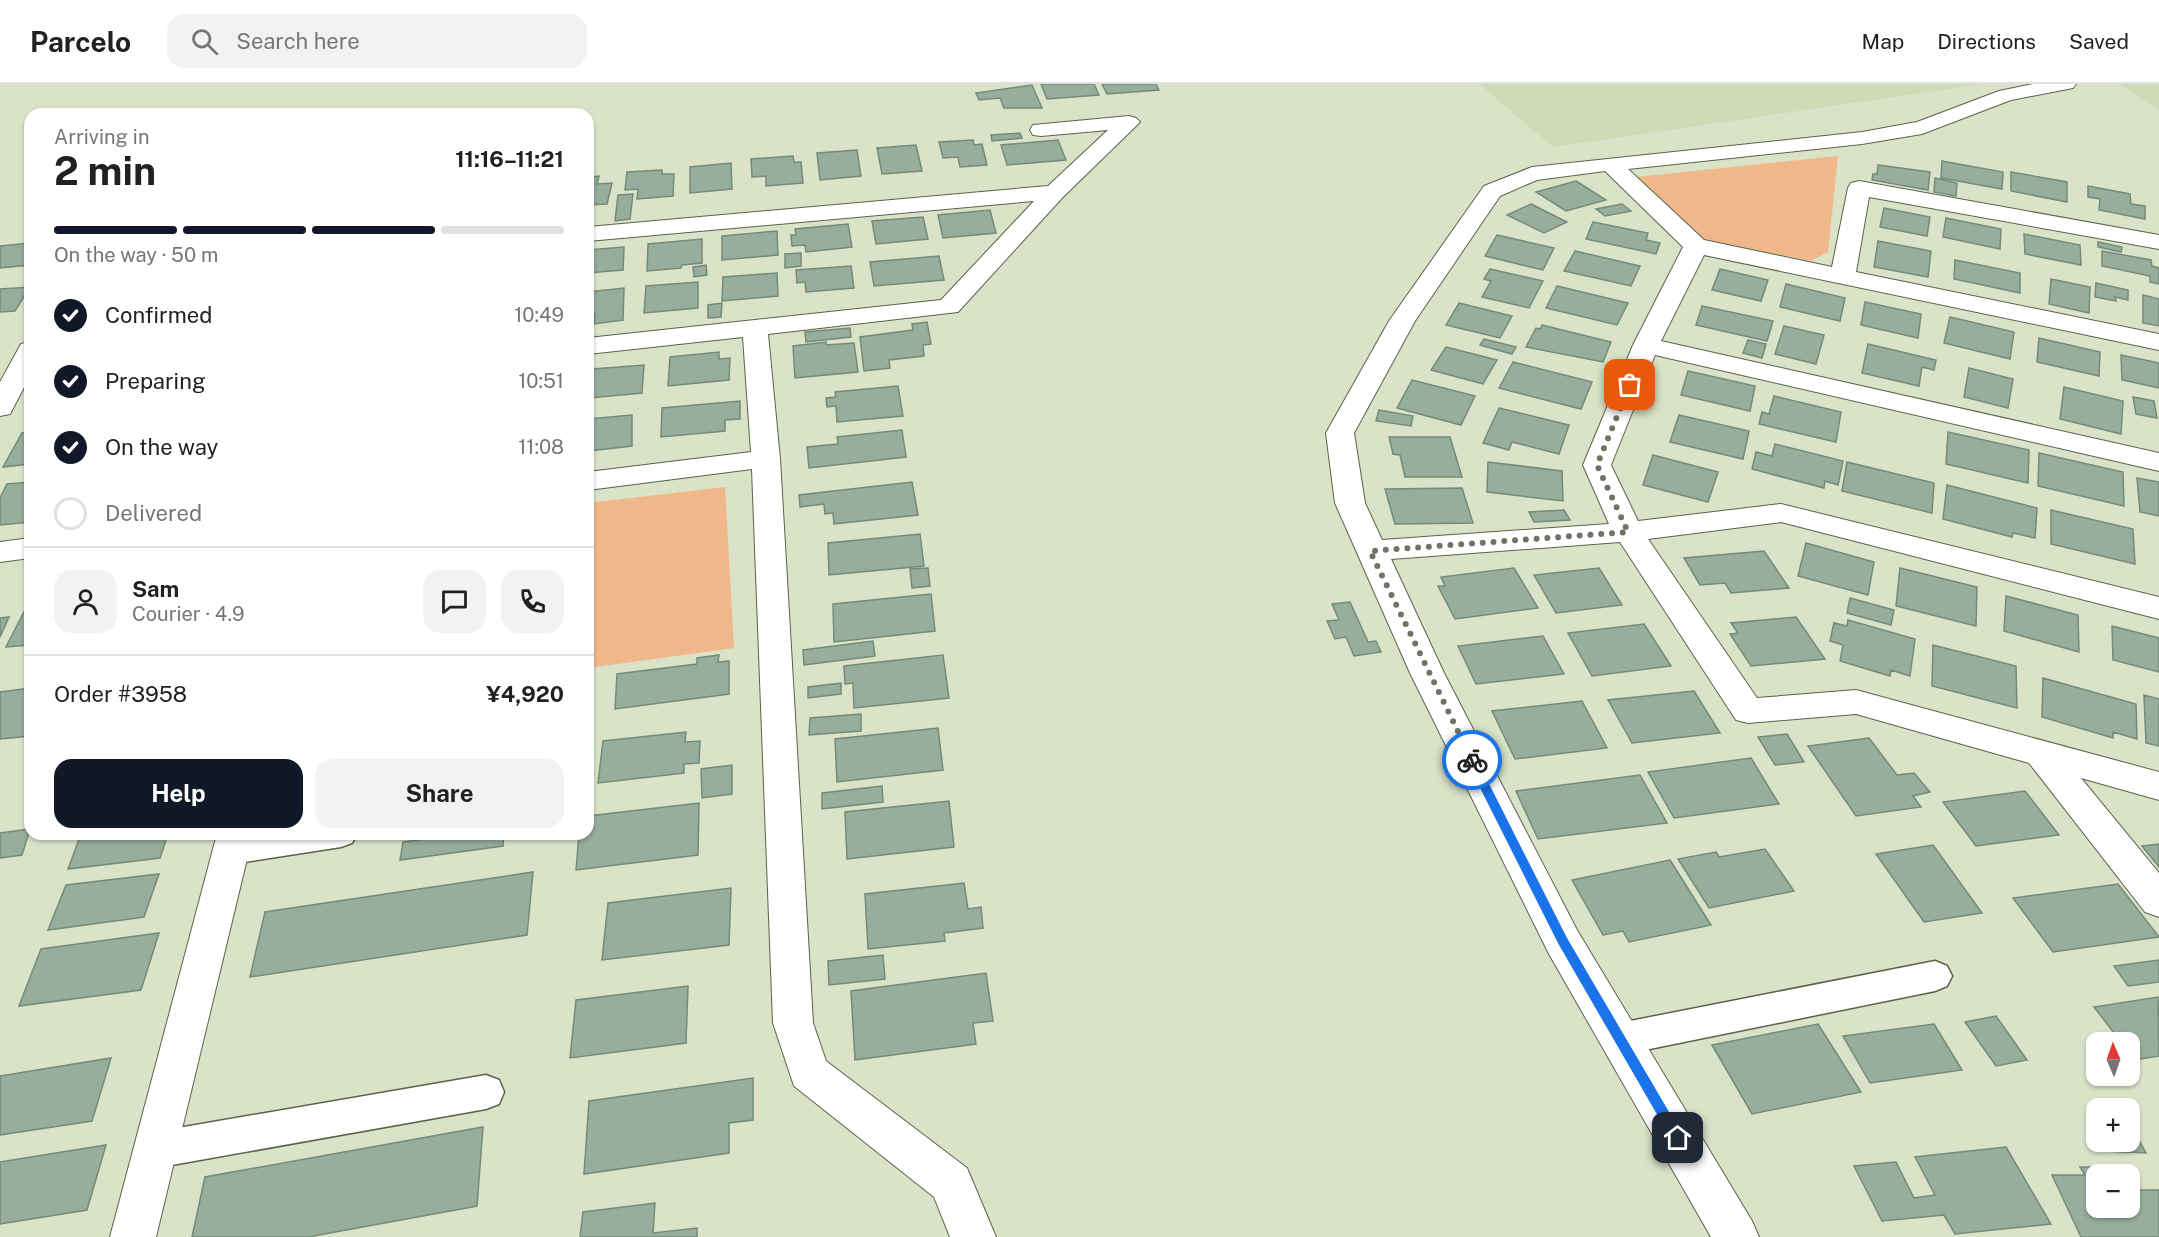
<!DOCTYPE html>
<meta charset="utf-8">
<style>
:root{--surface:#fff;--page:#f2f2f2;--text:#202124;--muted:#757577;--line:#e0e0e0;--accent:#111827}
body{margin:0;font-family:"Public Sans",sans-serif;background:var(--page);color:var(--text);height:100vh;display:flex;flex-direction:column;font-size:22px;white-space:nowrap}
*{box-sizing:border-box;margin:0}
p{font-size:20px;color:var(--muted)}
.icon{flex:none;width:33px;height:33px;fill:none;stroke:currentColor;stroke-width:2;stroke-linecap:round;stroke-linejoin:round}
.map{position:relative;flex:1;overflow:hidden}
.side{position:absolute;left:24px;top:24px;width:570px;height:732px;display:flex;flex-direction:column;background:var(--surface);border-radius:18px;box-shadow:0 2px 4px #0004}
.side>*{flex:none}
.needle{width:39px;rotate:358deg}
.controls{position:absolute;left:2086px;top:948px;display:grid;gap:12px}
.controls a{display:grid;place-items:center;width:54px;height:54px;border-radius:12px;background:var(--surface);box-shadow:0 2px 4px #0004;font-size:30px}
.pin{position:absolute;display:grid;place-items:center;width:51px;height:51px;color:#fff;margin:-26px;border-radius:12px;box-shadow:0 3px 9px #0006}
.courier{position:absolute;display:grid;place-items:center;width:60px;height:60px;margin:-30px;border:4px solid #1a73e8;border-radius:50%;background:#fff;color:#222;box-shadow:0 2px 8px #0007}
.head em{font-style:normal;font-weight:700}
.head div{display:flex;flex-direction:column-reverse}
.head{display:flex;align-items:center;justify-content:space-between;height:102px;padding:0 30px}
h1{font-size:39px;font-weight:700;line-height:45px}
.bar{display:grid;grid-template-columns:repeat(4,1fr);gap:9px 6px;align-content:center;height:72px;padding:0 30px}
.bar i{height:8px;border-radius:4px;background:var(--line)}
.bar .active{background:var(--accent)}
.bar p{grid-column:span 4}
.line{display:flex;align-items:center;gap:15px;padding:0 30px;border-top:2px solid var(--line)}
.line div{flex:1}
.round{display:grid;place-items:center;flex:none;width:63px;height:63px;border-radius:18px;background:var(--page)}
ol{padding:0 30px;list-style:none}
li{display:flex;align-items:center;gap:18px;height:66px}
li p{margin-inline-start:auto}
li .icon{padding:6px;border-radius:50%;background:var(--accent);color:#fff;stroke-width:4}
li:last-child{color:var(--muted)}
li i{width:33px;height:33px;border:3px solid var(--line);border-radius:50%}
.action{display:flex;gap:12px;margin-top:auto;padding:12px 30px}
.action a{flex:1;height:69px;border-radius:18px;background:var(--accent);color:#fff;font-size:24px;font-weight:700;line-height:69px;text-align:center}
.action a+a{background:var(--page);color:var(--text)}
header{display:flex;align-items:center;gap:36px;box-sizing:border-box;height:84px;padding:0 30px;background:var(--surface);border-bottom:2px solid var(--line)}
header strong{font-size:28px}
nav{display:flex;gap:33px;margin-inline-start:auto;font-size:21px}
.search{width:420px;height:54px;background:var(--page);display:flex;align-items:center;gap:15px;box-sizing:border-box;padding:0 21px;border-radius:18px;color:var(--muted);font-size:22px}
.map>svg:first-child{display:block}
.built{fill:#cfdab7}
.green{fill:#f0b88a}
.building{fill:#96ae9b;stroke:#738b79;stroke-width:1.5}
.lines{fill:none;stroke-linecap:round;stroke-linejoin:round}
.lane-casing{stroke:#5b624b;stroke-width:3}
.street-casing{stroke:#5b624b;stroke-width:2}
.lane{fill:#fff;fill-rule:evenodd}
.street{fill:#fff;fill-rule:evenodd}
.route{fill:#1a73e8}
.done{stroke:#6f7464;stroke-width:6;stroke-dasharray:0 10.8}
</style>
<header>
<strong>Parcelo</strong>
<div class="search"><svg class="icon" aria-label="search" viewBox="0 0 24 24"><circle cx="10" cy="10" r="6"/><path d="M15 15l6 6"/></svg>Search here</div>
<nav><a>Map</a><a>Directions</a><a>Saved</a></nav>
</header>
<div class="map">
<svg width="2159" height="1153" viewBox="0 0 2159 1153">
<rect width="100%" height="100%" fill="#dae3c7"/>
<path class="built" d="M1479 0H1982L1553 63Z
M2119 0H2159V26Z"/>
<path class="green" d="M1838 72 1828 168 1811 177 1700 156 1636 93Z
M725 403 734 564 588 584V419Z"/>
<path class="building" d="M1041 0H1094L1099 11 1047 15Z
M1102 0H1156L1159 6 1107 10Z
M1032 1 1042 24H1004L1000 14 979 16 976 9Z
M1020 49 1022 54 992 57 991 51Z
M973 56 974 61 982 60 987 81 960 83 958 73 943 74 939 58Z
M1058 56 1066 76 1007 81 1001 61Z
M916 61 922 87 882 90 877 64Z
M857 66 861 92 820 96 817 69Z
M793 72 794 78H801L803 99 766 102V92L752 93 751 75Z
M1942 77 2003 88 2002 105 1941 94Z
M731 79 732 105 690 109V83Z
M1878 81 1930 88 1928 106 1872 96 1873 90H1877Z
M662 86V90H674L673 112 637 115 638 105 625 106 627 88Z
M2011 88 2067 98V118L2011 107Z
M599 92 597 100 612 99 607 120 588 121V93Z
M1935 94 1957 99 1956 112 1934 108Z
M1576 97 1606 116 1566 127 1536 108Z
M2088 102 2130 110 2131 120 2145 122V135L2099 126 2100 115 2088 113Z
M633 110 630 135 615 137 618 111Z
M1531 120 1567 138 1544 149 1507 131Z
M1622 120 1631 127 1605 132 1596 125Z
M1884 124 1930 133 1927 152 1880 143Z
M990 126 996 149 943 154 938 131Z
M923 133 928 155 876 160 872 137Z
M1946 134 2001 145 2000 165 1943 153Z
M1593 138 1648 149 1646 156 1660 159 1656 170 1586 155Z
M848 140 852 163 806 168 805 161 792 162 791 151H796L795 145Z
M777 147 778 171 722 176V152Z
M2024 150 2080 161 2081 181 2025 170Z
M1497 151 1554 164 1543 186 1485 172Z
M702 155V179L682 181 681 184 647 187 648 160Z
M1878 157 1931 167 1928 193 1874 183Z
M2098 158 2122 163 2121 168 2098 163Z
M30 159V181L0 184V162Z
M624 163 623 186 588 189V166Z
M1575 167 1640 182 1631 202 1564 187Z
M2102 167 2151 176 2152 182 2159 184V200L2150 198V192L2102 182Z
M801 169V182L785 184V170Z
M939 172 944 196 874 202 870 178Z
M1955 176 2020 189V209L1954 195Z
M706 181 707 191 694 193 693 183Z
M851 182 854 204 806 208 805 198 797 199 796 186Z
M1490 185 1543 197 1529 224 1482 213 1491 197 1484 195Z
M1720 185 1768 196 1761 217 1712 206Z
M777 189 778 212 722 217 723 193Z
M2051 195 2090 203 2089 229 2049 220Z
M698 198V224L644 229 646 202Z
M2096 199 2128 206V216L2115 213 2116 217 2095 213Z
M1786 200 1845 214 1840 237 1780 223Z
M1557 202 1628 219 1617 241 1546 224Z
M30 203 15 227 0 228V205Z
M624 204 623 236 594 240 595 230 588 231V208Z
M2143 211 2159 215V242L2143 239Z
M1865 218 1921 230 1918 254 1861 241Z
M722 219 721 233 708 234V221Z
M1459 219 1512 232 1500 254 1446 241Z
M1702 222 1773 237 1767 257 1696 241Z
M1950 233 2014 248 2010 275 1944 259Z
M927 238 931 260 923 261 924 272 889 276 890 284 864 287 860 253 913 246 912 240Z
M1542 241 1611 258 1603 278 1526 263 1536 244 1540 245Z
M1784 242 1824 251 1816 280 1775 270Z
M850 244 851 253 806 258 805 248Z
M2039 254 2100 268 2099 292 2037 278Z
M1484 255 1516 263 1512 270 1480 261Z
M1748 256 1766 260 1762 274 1743 269Z
M826 258V261L854 259 858 288 795 294 793 262Z
M1868 260 1936 276 1934 286 1922 283 1919 302 1862 289Z
M1446 263 1497 276 1483 300 1431 286Z
M719 268V275L730 274 729 296 668 302 670 273Z
M2121 271 2159 279V304L2122 296Z
M1513 278 1592 298 1581 325 1499 304Z
M644 281 642 309 590 314 593 285Z
M1969 284 2013 295 2008 324 1964 313Z
M1688 287 1755 302 1750 327 1681 311Z
M1412 296 1475 312 1461 341 1397 324Z
M898 302 903 332 837 338 836 322 827 323 826 314 836 313 835 308Z
M2064 303 2123 317 2121 350 2060 335Z
M1774 312 1841 328 1836 358 1759 340 1762 328 1769 330Z
M2133 313 2154 317 2157 334 2136 330Z
M740 317V335L725 336V347L661 353 662 324Z
M1499 324 1569 341 1559 370 1512 358 1509 366 1483 359Z
M1379 326 1413 332 1411 342 1376 337Z
M632 331V362L589 367 588 370V335Z
M1679 331 1749 347 1743 375 1670 358Z
M902 346 906 373 809 384 807 363 838 360 837 353Z
M30 348V380L3 383 22 349Z
M1948 348 2029 366 2028 399 1946 380Z
M1389 353H1450L1462 393H1405L1400 371 1393 370Z
M1775 360 1843 377 1838 401 1825 397 1824 404 1752 385 1756 368 1772 372Z
M2039 369 2123 388 2124 422 2038 402Z
M1653 371 1718 388 1708 418 1643 401Z
M1488 378 1562 387 1563 417 1487 408Z
M1847 378 1934 399 1932 429 1842 407Z
M2137 394 2159 398V432L2140 428Z
M30 398V438L0 441V414L7 400Z
M912 398 918 431 834 440 833 429 825 430 824 420 800 423 799 411Z
M1947 401 2037 424 2035 454 2013 449 2012 453 1943 435Z
M1462 404 1473 439 1395 440 1385 405Z
M1564 426 1570 436 1534 438 1529 428Z
M2051 426 2133 445 2135 480 2051 460Z
M920 450 924 482 829 491 828 459Z
M1806 459 1874 478 1868 511 1798 492Z
M1764 467 1789 504 1731 509 1725 499 1700 501 1684 474Z
M928 484 930 502 912 504 910 485Z
M1514 484 1538 524 1455 535 1438 502H1445L1441 493Z
M1599 484 1622 521 1556 529 1534 491Z
M1900 484 1977 503 1976 542 1896 522Z
M931 510 935 547 834 558 833 520Z
M2006 512 2078 531 2079 568 2004 547Z
M1850 514 1894 526 1891 541 1847 529Z
M1350 518 1368 558 1376 557 1381 568 1354 572 1346 553 1335 555 1327 537 1339 536 1332 520Z
M25 526H30V561L6 563Z
M9 533 0 553V534Z
M1796 533 1825 575 1751 582 1730 550 1738 549 1731 539Z
M1848 536 1915 555 1910 592 1891 586 1890 592 1840 577 1843 561 1830 557 1834 539 1847 542Z
M1644 540 1671 582 1592 592 1568 549Z
M2112 542 2159 554V588L2113 576Z
M1543 552 1564 590 1476 600 1458 562Z
M873 557 875 572 804 581 803 566Z
M1933 561 2016 582 2017 624 1932 602Z
M719 571 718 578 729 577V610L615 625 617 590 697 580V574Z
M943 571 949 614 854 624 853 599 845 600 844 582Z
M2043 594 2136 620 2137 655 2113 648V654L2042 633Z
M841 599V610L808 614V603Z
M30 604V652L0 655V608Z
M1694 607 1720 649 1632 659 1608 616Z
M2144 611 2159 615V662L2146 659Z
M1582 617 1607 664 1515 675 1492 627Z
M861 630V647L809 651 810 634Z
M938 644 943 686 837 698 835 655Z
M686 648 685 658 700 657 699 679 684 680V689L598 699 603 657Z
M1787 650 1804 678 1775 681 1758 653Z
M1869 654 1897 691 1914 689 1930 708 1913 712 1921 723 1856 732 1808 662Z
M1751 674 1779 720 1674 734 1648 688Z
M732 681V710L702 714 701 685Z
M1640 691 1667 739 1538 755 1516 707Z
M882 702 883 718 822 725V709Z
M2025 707 2059 751 1976 762 1943 718Z
M949 717 954 763 847 775 845 728Z
M699 719 698 771 576 786 579 750H588V732Z
M30 745 22 771 0 774V749Z
M81 750H168L160 774 68 785Z
M463 750H504L503 762 400 776 403 758Z
M2159 760V783L2142 762Z
M1933 761 1982 829 1924 838 1876 770Z
M1765 765 1794 807 1709 824 1678 775 1716 768 1719 773Z
M1670 776 1711 841 1629 858 1623 847 1603 851 1572 796Z
M533 788 527 851 250 893 265 828Z
M159 790 144 833 48 846 66 801Z
M964 799 968 825 981 823 983 844 944 849 945 857 868 865 865 810Z
M2118 800 2159 853 2053 868 2013 814Z
M731 804 729 861 602 876 608 819Z
M159 849 141 906 19 922 41 865Z
M883 871 885 895 829 901 828 877Z
M2159 876V898L2128 902 2114 882Z
M986 889 993 937 973 939 976 960 855 976 851 907Z
M688 902 686 959 570 974 576 916Z
M2158 913 2159 972 2134 976 2130 971V958H2121L2094 923Z
M1996 932 2027 976 1996 982 1965 938Z
M1818 940 1861 1008 1752 1030 1712 961Z
M1934 940 1962 986 1870 999 1843 952Z
M111 974 92 1037 0 1051V992Z
M753 994V1036L729 1039V1069L584 1090 589 1017Z
M2130 1040 2146 1069 2104 1067 2100 1058H2130Z
M483 1043 477 1122 308 1153H192L205 1093Z
M106 1061 87 1126 0 1140V1078Z
M2006 1063 2051 1140 1955 1150 1944 1131 1882 1137 1854 1082 1896 1078 1914 1114 1935 1111 1915 1073Z
M2080 1083H2124L2128 1090H2097V1124H2130V1094L2136 1106H2159V1153H2081L2052 1091H2085Z
M655 1119 653 1149 697 1144V1153H580L583 1128Z"/>
<g class="lines">
<g class="lane-casing">
<path id="lane" d="M259 750H357L352 759 341 763 231 780 220 776 215 767 220 758Z
M1935 877 1947 882 1952 892 1947 902 1935 907 1620 971 1607 966 1602 955 1607 944 1620 939Z
M486 991 499 996 504 1008 499 1020 486 1025 155 1084 142 1079 136 1066 142 1053 155 1048Z"/>
</g>
<g class="street-casing">
<path id="street" d="M2033 0H2076L2073 4 2011 16 1922 50 1862 60 1628 85 1704 156 1832 183 1848 104 1851 99 1859 97 2159 151V165L1869 113 1856 188 2159 250V266L1704 171 1661 257 2159 369V387L1655 271 1611 381 1638 437 1781 420 2159 513V535L1781 438 1648 455 1757 614 1856 606 2159 688V716L2081 694 2159 789V833L2145 828 2029 679 1856 630 1748 639 1736 636 1620 458 1391 475 1444 589 1577 846 1752 1137 1759 1153H1711L1549 870 1410 589 1335 419 1326 349 1389 237 1484 102 1532 83 1862 48 1917 38 1999 7ZM1605 87 1683 163 1633 261 1583 381 1609 440 1382 456 1365 419 1354 349 1415 237 1500 112 1537 96Z
M1129 32 1136 34 1140 38 1136 42 1063 113 958 228 768 250 780 375 813 939 826 977 967 1084 996 1153H950L934 1113 794 1002 773 939 752 385 588 406V388L751 368 743 253 588 270V254L941 216 1034 117 588 157V143L1048 102 1108 46 1041 52 1033 51 1030 46 1033 41Z
M30 258V292L10 330 0 332V298L21 260Z
M30 454V474L0 478V458Z
M217 750H253L156 1153H110Z"/>
</g>
<use href="#lane" class="lane"/>
<use href="#street" class="street"/>
</g>
<path class="route" d="M1472 672 1477 676 1567 854 1682 1050V1058H1673L1559 861 1466 676Z"/>
<g class="lines">
<path class="done" d="M1472 676 1370 467 1628 448 1597 381 1630 301"/>
</g>
</svg>
<div class="controls">
<a><svg class="needle" viewBox="-14 -14 28 28"><path d="M0-13l5 13h-10z" fill="#e53935"/><path d="M0 13l5-13h-10z" fill="#757577"/></svg></a>
<a>+</a>
<a>−</a>
</div>
<div class="pin" style="left:1630px;top:301px;background:#ea580c"><svg class="icon" aria-label="bag" viewBox="0 0 24 24"><path d="M5 8h14l-1 12H6zM9 8a3 3 0 0 1 6 0"/></svg></div>
<div class="pin" style="left:1678px;top:1054px;background:#1f2937"><svg class="icon" aria-label="home" viewBox="0 0 24 24"><path d="M3 11l9-7 9 7M6 9v11h12V9"/></svg></div>
<div class="courier" style="left:1472px;top:676px"><svg class="icon" aria-label="bike" viewBox="0 0 24 24"><circle cx="6" cy="16" r="4"/><circle cx="18" cy="16" r="4"/><path d="M6 16l4-8h5l3 8M10 8l3 8H6M13 5h3"/></svg></div>
<section class="side">
<div class="head"><div><h1>2 min</h1><p>Arriving in</p></div><em>11:16–11:21</em></div>
<div class="bar"><i class="active"></i><i class="active"></i><i class="active"></i><i></i><p>On the way · 50 m</p></div>
<ol>
<li><svg class="icon" aria-label="check" viewBox="0 0 24 24"><path d="M5 12l5 5 9-10"/></svg>Confirmed<p>10:49</p></li>
<li><svg class="icon" aria-label="check" viewBox="0 0 24 24"><path d="M5 12l5 5 9-10"/></svg>Preparing<p>10:51</p></li>
<li><svg class="icon" aria-label="check" viewBox="0 0 24 24"><path d="M5 12l5 5 9-10"/></svg>On the way<p>11:08</p></li>
<li><i></i>Delivered</li>
</ol>
<div class="line" style="height:108px"><a class="round"><svg class="icon" aria-label="person" viewBox="0 0 24 24"><circle cx="12" cy="8" r="4"/><path d="M4 21q1-7 8-7t8 7"/></svg></a><div><b>Sam</b><p>Courier · 4.9</p></div><a class="round"><svg class="icon" aria-label="chat" viewBox="0 0 24 24"><path d="M4 5h16v11H9l-5 4z"/></svg></a><a class="round"><svg class="icon" aria-label="phone" viewBox="0 0 24 24"><path d="M5 4h4l2 5-3 2q2 4 5 5l2-3 5 2v4C11 20 4 13 5 4z"/></svg></a></div>
<div class="line" style="height:78px"><div>Order #3958</div><b>¥4,920</b></div>
<div class="action"><a>Help</a><a>Share</a></div>
</section>
</div>
